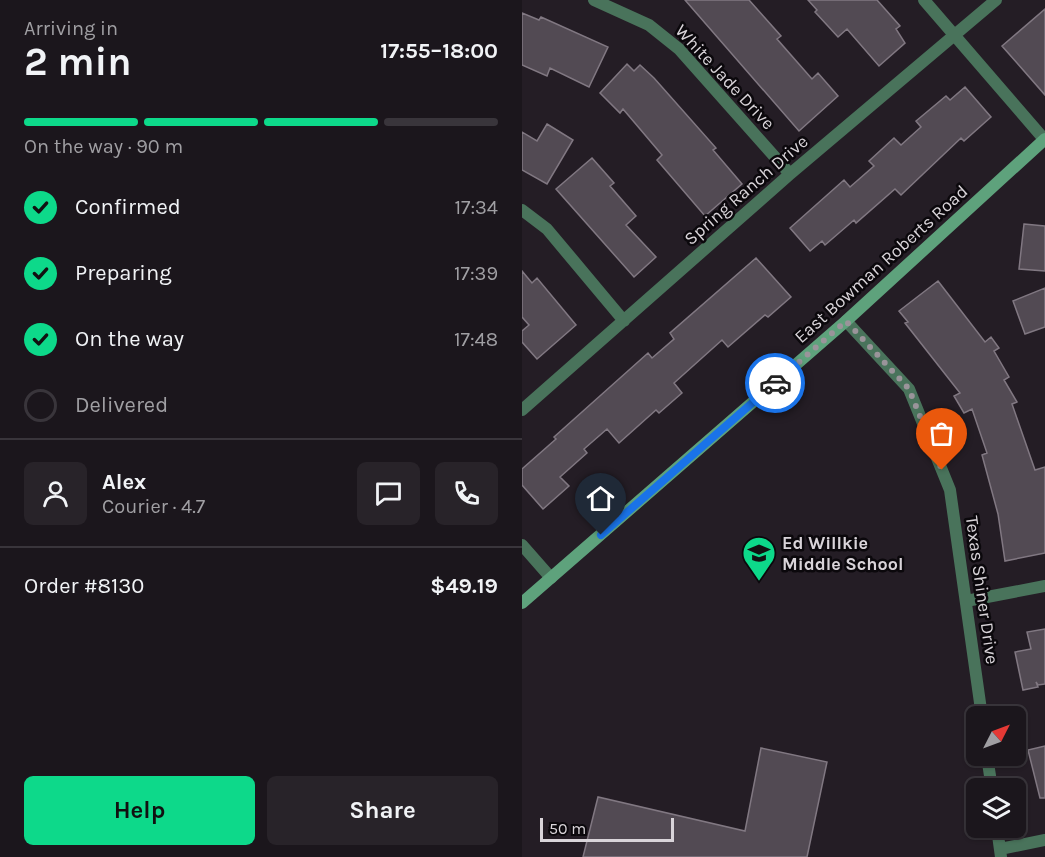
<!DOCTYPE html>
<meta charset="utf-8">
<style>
:root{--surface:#1b161c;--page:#282329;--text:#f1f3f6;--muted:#a09fa3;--line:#39353b;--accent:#0dd98a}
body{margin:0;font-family:Karla,sans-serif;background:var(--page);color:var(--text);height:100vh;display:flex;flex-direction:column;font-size:22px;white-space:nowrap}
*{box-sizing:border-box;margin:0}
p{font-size:20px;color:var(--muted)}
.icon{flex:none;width:33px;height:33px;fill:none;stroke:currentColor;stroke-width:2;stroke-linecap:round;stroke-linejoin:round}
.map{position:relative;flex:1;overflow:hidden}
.details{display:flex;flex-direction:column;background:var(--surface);width:522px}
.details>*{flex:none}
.needle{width:39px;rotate:48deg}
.fabs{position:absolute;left:444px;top:706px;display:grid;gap:12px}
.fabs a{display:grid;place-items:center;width:60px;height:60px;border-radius:9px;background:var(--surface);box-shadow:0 2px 4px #0004,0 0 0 2px var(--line);font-size:30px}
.scale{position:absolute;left:18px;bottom:15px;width:134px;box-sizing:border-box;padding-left:6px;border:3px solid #d9d4d9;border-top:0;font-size:16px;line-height:21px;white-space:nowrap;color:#d9d4d9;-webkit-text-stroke:4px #0b080c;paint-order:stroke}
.pin{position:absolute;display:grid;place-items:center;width:51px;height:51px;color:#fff;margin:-62px -26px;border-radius:50% 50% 50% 0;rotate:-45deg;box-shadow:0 0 6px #0007}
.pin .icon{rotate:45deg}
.courier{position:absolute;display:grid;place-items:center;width:60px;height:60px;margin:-30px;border:4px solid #1a73e8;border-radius:50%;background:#fff;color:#222;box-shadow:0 2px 8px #0007}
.headline em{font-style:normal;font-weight:700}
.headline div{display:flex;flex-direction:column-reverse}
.headline{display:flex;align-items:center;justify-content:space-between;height:102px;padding:0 24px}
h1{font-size:39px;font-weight:700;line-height:45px}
.bar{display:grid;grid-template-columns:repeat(4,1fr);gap:9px 6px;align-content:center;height:72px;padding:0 24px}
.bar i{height:8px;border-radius:4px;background:var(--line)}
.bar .current{background:var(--accent)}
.bar p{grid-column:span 4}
.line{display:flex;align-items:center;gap:15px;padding:0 24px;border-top:2px solid var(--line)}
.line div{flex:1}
.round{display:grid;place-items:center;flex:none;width:63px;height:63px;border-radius:9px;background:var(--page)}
ol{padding:0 24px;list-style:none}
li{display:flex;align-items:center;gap:18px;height:66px}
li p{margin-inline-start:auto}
li .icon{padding:6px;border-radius:50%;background:var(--accent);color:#111;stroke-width:4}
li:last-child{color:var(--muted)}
li i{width:33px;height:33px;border:3px solid var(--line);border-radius:50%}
.action{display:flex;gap:12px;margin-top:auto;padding:12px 24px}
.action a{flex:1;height:69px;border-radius:9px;background:var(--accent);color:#111;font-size:24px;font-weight:700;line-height:69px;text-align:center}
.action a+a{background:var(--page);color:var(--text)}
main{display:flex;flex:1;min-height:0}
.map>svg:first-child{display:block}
.building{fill:#524a53;stroke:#817882;stroke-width:1.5}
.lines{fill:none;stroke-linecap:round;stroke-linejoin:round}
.street{stroke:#49735b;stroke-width:12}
.secondary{stroke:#5ea27c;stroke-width:12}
.done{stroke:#9a949a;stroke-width:6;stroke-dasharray:0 10.8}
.route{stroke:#1a73e8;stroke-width:8}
.labels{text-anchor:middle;stroke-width:5;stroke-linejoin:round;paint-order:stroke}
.street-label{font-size:18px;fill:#d9d4d9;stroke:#0b080c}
.poi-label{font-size:18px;font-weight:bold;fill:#d9d4d9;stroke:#0b080c;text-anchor:start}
</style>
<main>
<section class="details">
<div class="headline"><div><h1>2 min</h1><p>Arriving in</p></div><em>17:55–18:00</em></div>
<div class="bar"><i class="current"></i><i class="current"></i><i class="current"></i><i></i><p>On the way · 90 m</p></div>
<ol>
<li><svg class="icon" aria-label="check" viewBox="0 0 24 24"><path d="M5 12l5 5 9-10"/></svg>Confirmed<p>17:34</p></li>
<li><svg class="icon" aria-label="check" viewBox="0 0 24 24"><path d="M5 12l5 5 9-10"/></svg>Preparing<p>17:39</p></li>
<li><svg class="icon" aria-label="check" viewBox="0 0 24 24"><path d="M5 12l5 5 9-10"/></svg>On the way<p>17:48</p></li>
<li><i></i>Delivered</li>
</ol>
<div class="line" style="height:108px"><a class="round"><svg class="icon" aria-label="person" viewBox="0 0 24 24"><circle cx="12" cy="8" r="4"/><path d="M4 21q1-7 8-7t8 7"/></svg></a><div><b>Alex</b><p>Courier · 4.7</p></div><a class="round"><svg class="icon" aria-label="chat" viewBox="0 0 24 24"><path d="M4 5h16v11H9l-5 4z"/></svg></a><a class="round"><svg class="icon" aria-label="phone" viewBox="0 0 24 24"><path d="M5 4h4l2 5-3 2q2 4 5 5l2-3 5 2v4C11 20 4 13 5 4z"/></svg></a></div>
<div class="line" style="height:78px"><div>Order #8130</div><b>$49.19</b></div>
<div class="action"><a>Help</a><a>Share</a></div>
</section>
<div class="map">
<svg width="523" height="857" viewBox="0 0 523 857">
<rect width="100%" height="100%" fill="#241d25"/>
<path class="building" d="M163 0H227L259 36 255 39 290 79 296 73 316 96 277 131Z
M286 0H355L378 26 374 29 383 43 357 66 325 29 316 37 293 12 295 10Z
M523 9V95L480 46Z
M0 13 17 20 19 17 86 47 67 87 28 68 25 76 0 65Z
M105 64 112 71 118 65 132 78 194 148 191 150 220 184 183 216 135 160 140 155 101 109 98 113 78 93Z
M443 87 469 117 442 141 439 138 379 195 373 189 334 223 332 220 303 245 300 241 288 251 268 228 322 180 328 187 352 166 347 161 372 138 379 145 399 127 394 121 424 96 428 100Z
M25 124 51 140 25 184 0 170V132L15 141Z
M70 158 92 183 88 186 114 216 104 225 134 257 112 277 34 189Z
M502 224 523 226V271L497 269Z
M234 258 269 297 246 317 243 315 206 347 200 340 152 383 160 393 137 413 134 410 97 443 85 429 62 449 65 453 38 477 47 486 21 509 0 485V469L34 439 32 437 126 353 130 358 152 339 148 333Z
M0 271 10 283 15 278 54 325 15 359 0 342V331L7 325 0 317Z
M416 281 463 342 469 337 477 348 472 351 487 377 482 380 495 402 490 404 513 470 523 467V553L483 561 476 514 460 455 465 453 450 409 442 413 432 396 438 393 383 323 386 322 377 311Z
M523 288V327L503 334 491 301Z
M523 629V684L516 685 514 682 516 687 501 690 493 652 509 649 505 632Z
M523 746V798H518L506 750Z
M239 748 305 762 285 857H61L76 797 223 831Z"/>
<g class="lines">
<path class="street" d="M72 0 127 25 157 49 268 174
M402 0 522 139
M0 210 25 229 102 321
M324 321 387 389 428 490 460 717
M0 410 268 174 474 0
M0 545 29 578
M444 601 523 586
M465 756 470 789
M475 828 479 857
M478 849 523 840"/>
<path class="secondary" d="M0 603 324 321 523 139"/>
</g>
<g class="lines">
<path class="done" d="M253 383 324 321 387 389 420 470"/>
<path class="route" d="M79 535 253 383"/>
</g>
<defs>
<g id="school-pin" transform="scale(1.725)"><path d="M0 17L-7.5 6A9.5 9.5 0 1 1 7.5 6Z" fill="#0dd98a" stroke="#0b080c"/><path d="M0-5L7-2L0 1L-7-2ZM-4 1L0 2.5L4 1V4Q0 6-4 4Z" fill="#111"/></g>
</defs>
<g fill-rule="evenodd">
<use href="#school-pin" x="237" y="553"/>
</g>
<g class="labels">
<g class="street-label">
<text transform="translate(203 77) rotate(47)" y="6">White Jade Drive</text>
<text transform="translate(224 190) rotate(-41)" y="6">Spring Ranch Drive</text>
<text transform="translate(359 264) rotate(-42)" y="6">East Bowman Roberts Road</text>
<text transform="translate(460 590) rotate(82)" y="6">Texas Shiner Drive</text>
</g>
<g class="poi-label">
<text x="260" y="549">Ed Willkie<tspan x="260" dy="21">Middle School</tspan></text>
</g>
</g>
</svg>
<div class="fabs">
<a><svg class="needle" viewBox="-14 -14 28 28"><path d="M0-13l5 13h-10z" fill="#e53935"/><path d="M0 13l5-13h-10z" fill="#a09fa3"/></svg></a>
<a><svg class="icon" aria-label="layers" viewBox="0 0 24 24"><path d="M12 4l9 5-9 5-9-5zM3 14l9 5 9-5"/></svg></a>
</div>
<div class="scale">50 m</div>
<div class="pin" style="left:420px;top:470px;background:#ea580c"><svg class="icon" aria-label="bag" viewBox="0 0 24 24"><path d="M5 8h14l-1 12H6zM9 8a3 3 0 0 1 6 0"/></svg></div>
<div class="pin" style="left:79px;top:535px;background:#1f2937"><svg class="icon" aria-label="home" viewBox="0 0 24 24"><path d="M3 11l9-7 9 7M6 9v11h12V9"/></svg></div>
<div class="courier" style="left:253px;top:383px"><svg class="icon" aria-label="car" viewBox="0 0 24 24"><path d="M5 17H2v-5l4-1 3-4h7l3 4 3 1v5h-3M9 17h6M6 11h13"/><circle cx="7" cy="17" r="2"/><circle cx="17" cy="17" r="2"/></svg></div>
</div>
</main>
